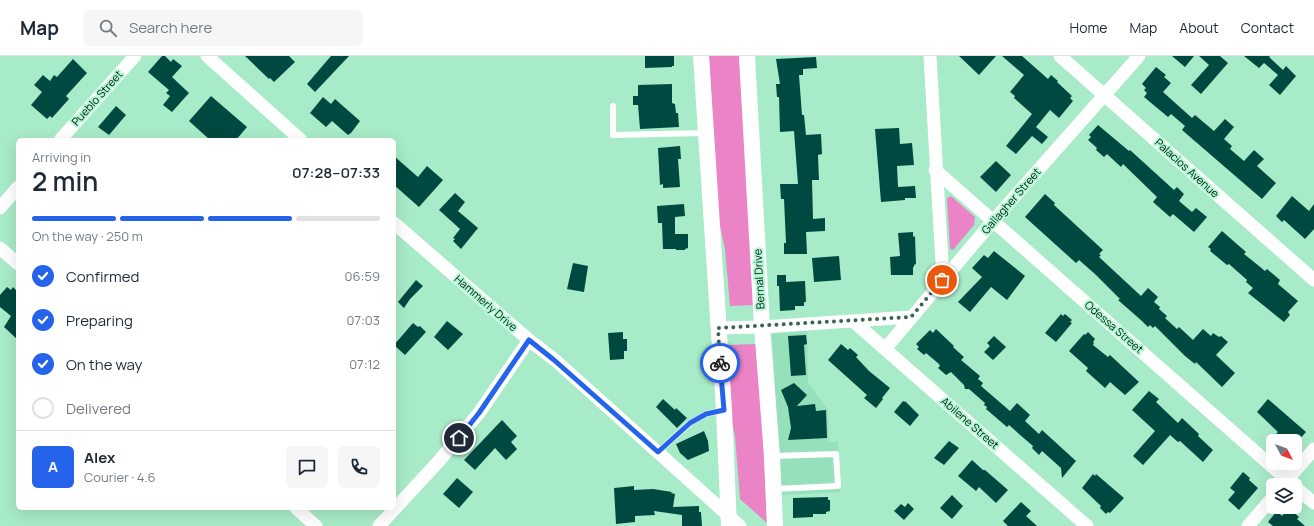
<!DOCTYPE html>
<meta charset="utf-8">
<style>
:root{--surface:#fff;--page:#f6f6f7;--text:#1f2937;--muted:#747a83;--line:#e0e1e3;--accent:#2563eb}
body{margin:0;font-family:Manrope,sans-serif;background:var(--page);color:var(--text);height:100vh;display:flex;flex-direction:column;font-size:15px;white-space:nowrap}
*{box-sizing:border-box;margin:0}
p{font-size:13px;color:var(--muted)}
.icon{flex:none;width:22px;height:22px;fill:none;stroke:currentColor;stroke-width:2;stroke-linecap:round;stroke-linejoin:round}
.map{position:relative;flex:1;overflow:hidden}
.side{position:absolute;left:16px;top:82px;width:380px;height:372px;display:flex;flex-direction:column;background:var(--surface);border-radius:6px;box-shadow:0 4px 16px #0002}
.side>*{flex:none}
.needle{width:26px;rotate:131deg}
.tools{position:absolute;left:1266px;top:378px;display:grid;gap:8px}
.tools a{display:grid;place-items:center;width:36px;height:36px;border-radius:6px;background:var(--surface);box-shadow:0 4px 16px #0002;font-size:20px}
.pin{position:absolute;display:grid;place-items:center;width:34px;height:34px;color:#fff;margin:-17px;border:2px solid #fff;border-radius:50%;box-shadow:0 1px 4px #0007}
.courier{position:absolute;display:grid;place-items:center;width:40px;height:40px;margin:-20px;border:3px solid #2563eb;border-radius:50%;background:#fff;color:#222;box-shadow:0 1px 5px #0007}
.summary em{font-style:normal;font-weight:600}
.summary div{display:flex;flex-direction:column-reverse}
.summary{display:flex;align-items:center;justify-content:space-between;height:68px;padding:0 16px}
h1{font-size:26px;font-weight:600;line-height:30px}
.bar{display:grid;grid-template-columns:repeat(4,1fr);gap:6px 4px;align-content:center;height:48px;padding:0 16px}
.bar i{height:5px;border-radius:3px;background:var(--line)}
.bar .current{background:var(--accent)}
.bar p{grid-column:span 4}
.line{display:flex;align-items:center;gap:10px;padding:0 16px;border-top:1px solid var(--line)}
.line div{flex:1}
.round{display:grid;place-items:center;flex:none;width:42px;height:42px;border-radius:6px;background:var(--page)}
ol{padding:0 16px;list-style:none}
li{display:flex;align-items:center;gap:12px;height:44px}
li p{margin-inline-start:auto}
li .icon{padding:4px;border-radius:50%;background:var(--accent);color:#fff;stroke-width:4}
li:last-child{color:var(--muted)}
li i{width:22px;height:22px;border:2px solid var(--line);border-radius:50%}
header{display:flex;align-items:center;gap:24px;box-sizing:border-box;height:56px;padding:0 20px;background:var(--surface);border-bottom:1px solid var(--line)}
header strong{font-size:19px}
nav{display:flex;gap:22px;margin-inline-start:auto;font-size:14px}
.search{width:280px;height:36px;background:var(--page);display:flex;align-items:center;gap:10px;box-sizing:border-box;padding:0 14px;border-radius:6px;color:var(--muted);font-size:15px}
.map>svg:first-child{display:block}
.built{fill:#96e0bb}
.green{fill:#eb83c7}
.building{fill:#004940}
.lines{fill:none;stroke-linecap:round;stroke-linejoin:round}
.service{stroke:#fff;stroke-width:6}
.minor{stroke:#fff;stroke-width:13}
.tertiary{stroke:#fff;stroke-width:16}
.done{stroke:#3c6551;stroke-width:4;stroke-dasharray:0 7.2}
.route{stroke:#2563eb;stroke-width:5}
.labels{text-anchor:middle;stroke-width:4;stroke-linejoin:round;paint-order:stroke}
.street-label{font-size:11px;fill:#021d11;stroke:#b5f8d5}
</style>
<header>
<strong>Map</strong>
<div class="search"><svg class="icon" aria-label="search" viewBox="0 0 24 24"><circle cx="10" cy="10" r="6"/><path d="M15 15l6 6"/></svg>Search here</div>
<nav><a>Home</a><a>Map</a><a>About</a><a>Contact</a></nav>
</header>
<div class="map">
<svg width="1314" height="470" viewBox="0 0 1314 470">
<rect width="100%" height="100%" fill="#a8ebc8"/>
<path class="built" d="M807 275 808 327 828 354 829 386H838L840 436 781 439 772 278Z"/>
<path class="green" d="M709 0H739L755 249 730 250 725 193 718 161Z
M951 140 975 161 974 169 953 194 950 193 947 142Z
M757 288 759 294 767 467 740 443 735 380 732 367 727 289Z"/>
<path class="building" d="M162 0H165L171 6 173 3 182 10 172 21 189 37 172 56 163 49 170 40 166 37 169 34 148 16Z
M245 0H289L295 6 274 26 270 22 269 23Z
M331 0H349L315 36 307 28Z
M645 0H674V10H672V11L645 12Z
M959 0H996L979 19Z
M1002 0H1022L1048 23 1051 19 1058 25 1057 26 1072 40 1070 42 1073 45 1059 62 1050 54 1036 71 1048 81 1042 88 1032 80 1016 98 1006 90 1032 58 1014 42 1015 40 1010 36 1024 19Z
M1172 0H1194L1185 11Z
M1199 0H1220L1228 7 1201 38 1191 29 1209 9Z
M1244 0H1270L1269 1 1283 14 1286 10 1296 20 1280 39 1269 29 1278 19 1264 7 1259 12Z
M816 1 817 12 803 13V19H799L802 59H804L806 79 821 78 822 98 818 99 819 124H812L813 163 825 162V175L806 176 807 198H784V187H786L784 143H781L780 128H798L794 75 780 76 779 41H777L776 28H780L776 3Z
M73 3 87 17 66 40 69 43 52 62 50 60 47 63 31 49 42 36 34 29 43 19 50 25 54 19 57 21Z
M1156 11 1166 19 1164 21 1171 27 1163 36 1192 62 1195 59 1214 75 1225 63 1234 71 1224 83 1232 90 1230 93 1244 105 1254 94 1264 103 1257 110 1276 127 1262 143 1182 74 1185 70 1171 58 1168 61 1144 41 1147 37 1144 34 1146 32 1142 28Z
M672 28V47L675 48 676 57H678L679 71 640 73 638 49H633V40H638V29Z
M211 40 247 71 236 84H210L189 65Z
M323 41 331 48 335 43 360 65 351 77 348 79 332 65 326 71 310 57Z
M116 50 126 59 109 79 98 71Z
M1098 69 1129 95 1130 94 1174 134 1177 131 1184 138 1179 145 1192 156 1196 152 1207 161 1194 176 1173 158 1170 161 1153 146 1157 141 1123 108 1121 111 1107 98 1104 101 1096 94 1097 92 1088 84 1091 81 1089 79Z
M899 72 900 88 912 87 914 109 897 110 898 131 915 130 916 142H905V144L881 146 875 73Z
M680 90 681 103H678L680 131 663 132V128L660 129 658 92Z
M394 100 418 121 427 110 443 124 419 151 394 129Z
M996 105 1011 119 996 136 980 121Z
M455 137 465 146 458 155 478 172 461 193 453 185 455 183 453 182 460 173 439 154Z
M1045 138 1055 147 1054 149 1103 194 1099 198 1101 199 1099 201 1141 240 1148 232 1158 241 1154 246 1160 251 1159 253 1167 260 1165 262 1177 273 1179 271 1193 284 1203 273 1211 280 1213 277 1219 281 1221 280 1228 286 1216 299 1235 317 1222 331 1196 306 1195 308 1185 300 1155 270 1153 272 1150 269 1148 271 1142 265 1118 244 1120 243 1095 218 1079 204 1076 207 1025 161Z
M1292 140 1309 155 1314 148V173L1305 183 1284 164 1282 166 1276 160Z
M684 148 685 160 675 161V178H688V192L685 193V194H676V193H663L662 167H658L657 150Z
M1222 175 1246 196 1244 198 1259 210 1265 215 1267 213 1280 224 1278 228 1298 245 1288 256 1290 259 1284 266 1248 237 1253 232 1246 226 1247 224 1229 208 1227 209 1210 195 1211 193 1208 191Z
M913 176V181L915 180 916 208 914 209V211H913V219H891L890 201 900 200 898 177Z
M994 195 1025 220 1007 244 991 231 970 256 958 246 982 221 972 212 984 199 988 202Z
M839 200 841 224 814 226 812 202Z
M573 207 588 210 584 236 567 233Z
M777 219H786V226L805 225 806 246H804V250H795V254L780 255 779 230H777Z
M416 224 423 230 410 243 404 252 398 246Z
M7 231 11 234 13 231 18 236V284L4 271 11 260 0 251V239Z
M1061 258 1063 260 1065 258 1072 264 1070 266 1072 267 1056 286 1045 277Z
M447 265 463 278 448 294 434 281Z
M413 267 418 271 420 270 426 276 405 299 394 289Z
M936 273 954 290 953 291 964 301 961 304 980 320 978 323 983 327 981 330 1010 355 1017 347 1030 359 1025 365 1039 378 1042 374 1076 405 1062 422 1061 412 1042 395 1039 399 1032 392 1033 390 1019 378 1009 369 1007 371 986 353 987 351 984 349 985 347 969 333H965L964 329 951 316 946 319 938 312 940 310 939 308 926 297 924 299 917 293 919 291 916 288 930 274 933 277Z
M623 276V283H627V295H624V303L610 304 608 277Z
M1088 276 1095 283 1093 286 1094 287 1093 289 1108 301 1110 299 1139 326 1125 339 1110 326 1105 332 1086 315 1088 312 1069 295 1084 278 1085 279Z
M806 279 807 288 804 289 806 319 791 320 788 280Z
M994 280 1006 291 993 304 984 296 990 290 987 287Z
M841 288 848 294 850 292 858 299 856 301 869 315 890 332 882 342 883 343 876 352 864 342 867 339 828 304Z
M794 327 807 339 797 350 815 348 816 355 826 354 827 382 788 384 791 372 788 351 781 334Z
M1149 335 1159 343 1156 346 1178 367 1182 362 1199 378 1198 380 1213 394 1203 406 1180 385 1178 386 1170 379 1143 409 1133 400 1155 375 1132 354Z
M663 343 675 354 676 352 687 362 677 372 656 351Z
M1268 343 1306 376 1298 385H1283L1276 378 1278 376 1257 356Z
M903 345 905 346V345L919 359 910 370 894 356Z
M502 364 517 380 511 386 517 393 506 404 495 392 475 414 464 404Z
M704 375 708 385 709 395 688 404 680 397 676 388Z
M949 385 959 392 944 409 934 402Z
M972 404 983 414H985L1008 434 996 447 979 431 976 435 958 420Z
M1243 416 1250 422 1249 424 1258 432 1239 454 1228 444 1235 436 1230 432Z
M1093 418 1095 420 1096 418 1124 442 1110 457 1108 456 1106 458 1100 452 1101 450 1082 432Z
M457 422 473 436 459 452 443 438Z
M634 430V434L653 433 672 436 671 437 675 438 673 451 699 450V456H701L702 470H682V459L654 455 655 459 635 460V466L616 468 614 432Z
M952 439 963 450 952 463 940 452Z
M828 441V444H830V455L826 456V458H813V461L793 462V442Z
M1021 446 1031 455 1026 460 1037 470H1008L1003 465Z
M908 447 914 453 904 464 894 455 901 448 905 451Z
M1289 452 1299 461 1297 463 1305 470H1273L1268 466 1277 455 1282 460Z"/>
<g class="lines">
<path class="service" d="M613 50V79L705 77
M658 396 690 367 706 358 724 354
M773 400 836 398 838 430 774 433"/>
<path class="minor" d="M207 0 301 84
M930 0 943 224
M1060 0 1314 224
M60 84 135 0
M935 114 1293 429
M0 152 18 131
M394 167 529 284 555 304 740 470
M0 192 18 208
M853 265 1087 470
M718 272 762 271 911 261
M885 293 993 165 1139 0
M1283 429 1314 393
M1295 431 1314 447
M296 452 316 470
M379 470 438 406 479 357 529 284
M1248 470 1273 441"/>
<path class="tertiary" d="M701 0 724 354 729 470
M747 0 762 271 772 400 775 470"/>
</g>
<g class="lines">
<path class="done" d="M720 307 718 272 911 261 942 224"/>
<path class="route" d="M459 382 479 357 529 284 554 304 658 396 690 367 706 358 724 354 720 307"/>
</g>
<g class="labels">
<g class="street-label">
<text transform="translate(97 42) rotate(-48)" y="4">Pueblo Street</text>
<text transform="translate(1187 112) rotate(42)" y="4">Palacios Avenue</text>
<text transform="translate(1011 145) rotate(-49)" y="4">Gallagher Street</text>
<text transform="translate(759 223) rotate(-93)" y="4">Bernal Drive</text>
<text transform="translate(486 247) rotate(41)" y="4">Hammerly Drive</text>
<text transform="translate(1114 271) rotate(41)" y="4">Odessa Street</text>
<text transform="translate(970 367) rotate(41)" y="4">Abilene Street</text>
</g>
</g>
</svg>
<div class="tools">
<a><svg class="needle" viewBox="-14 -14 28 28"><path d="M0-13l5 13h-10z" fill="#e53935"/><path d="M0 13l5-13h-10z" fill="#747a83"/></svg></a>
<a><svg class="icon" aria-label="layers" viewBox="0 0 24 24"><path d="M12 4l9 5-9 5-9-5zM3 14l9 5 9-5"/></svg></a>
</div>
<div class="pin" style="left:942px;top:224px;background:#ea580c"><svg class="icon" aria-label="bag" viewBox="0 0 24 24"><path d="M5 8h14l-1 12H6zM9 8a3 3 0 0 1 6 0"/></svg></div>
<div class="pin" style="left:459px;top:382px;background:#1f2937"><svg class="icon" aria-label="home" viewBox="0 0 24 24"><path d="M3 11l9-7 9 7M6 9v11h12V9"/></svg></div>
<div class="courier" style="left:720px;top:307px"><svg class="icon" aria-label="bike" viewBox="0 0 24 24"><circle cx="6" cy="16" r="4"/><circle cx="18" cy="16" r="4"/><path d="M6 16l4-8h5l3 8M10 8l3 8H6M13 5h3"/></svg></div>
<section class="side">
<div class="summary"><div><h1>2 min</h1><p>Arriving in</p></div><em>07:28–07:33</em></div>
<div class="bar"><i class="current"></i><i class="current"></i><i class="current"></i><i></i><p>On the way · 250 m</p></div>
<ol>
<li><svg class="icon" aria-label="check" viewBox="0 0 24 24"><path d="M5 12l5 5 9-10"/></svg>Confirmed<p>06:59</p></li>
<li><svg class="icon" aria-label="check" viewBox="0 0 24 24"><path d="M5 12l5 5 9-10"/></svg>Preparing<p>07:03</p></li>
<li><svg class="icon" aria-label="check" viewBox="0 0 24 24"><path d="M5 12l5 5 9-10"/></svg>On the way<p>07:12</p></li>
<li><i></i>Delivered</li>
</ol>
<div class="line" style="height:72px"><b class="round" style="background:var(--accent);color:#fff">A</b><div><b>Alex</b><p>Courier · 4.6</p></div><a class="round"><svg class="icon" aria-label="chat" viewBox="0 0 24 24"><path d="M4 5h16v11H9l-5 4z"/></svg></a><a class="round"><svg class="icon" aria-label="phone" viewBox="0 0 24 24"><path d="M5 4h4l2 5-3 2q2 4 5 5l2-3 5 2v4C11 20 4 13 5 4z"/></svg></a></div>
</section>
</div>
